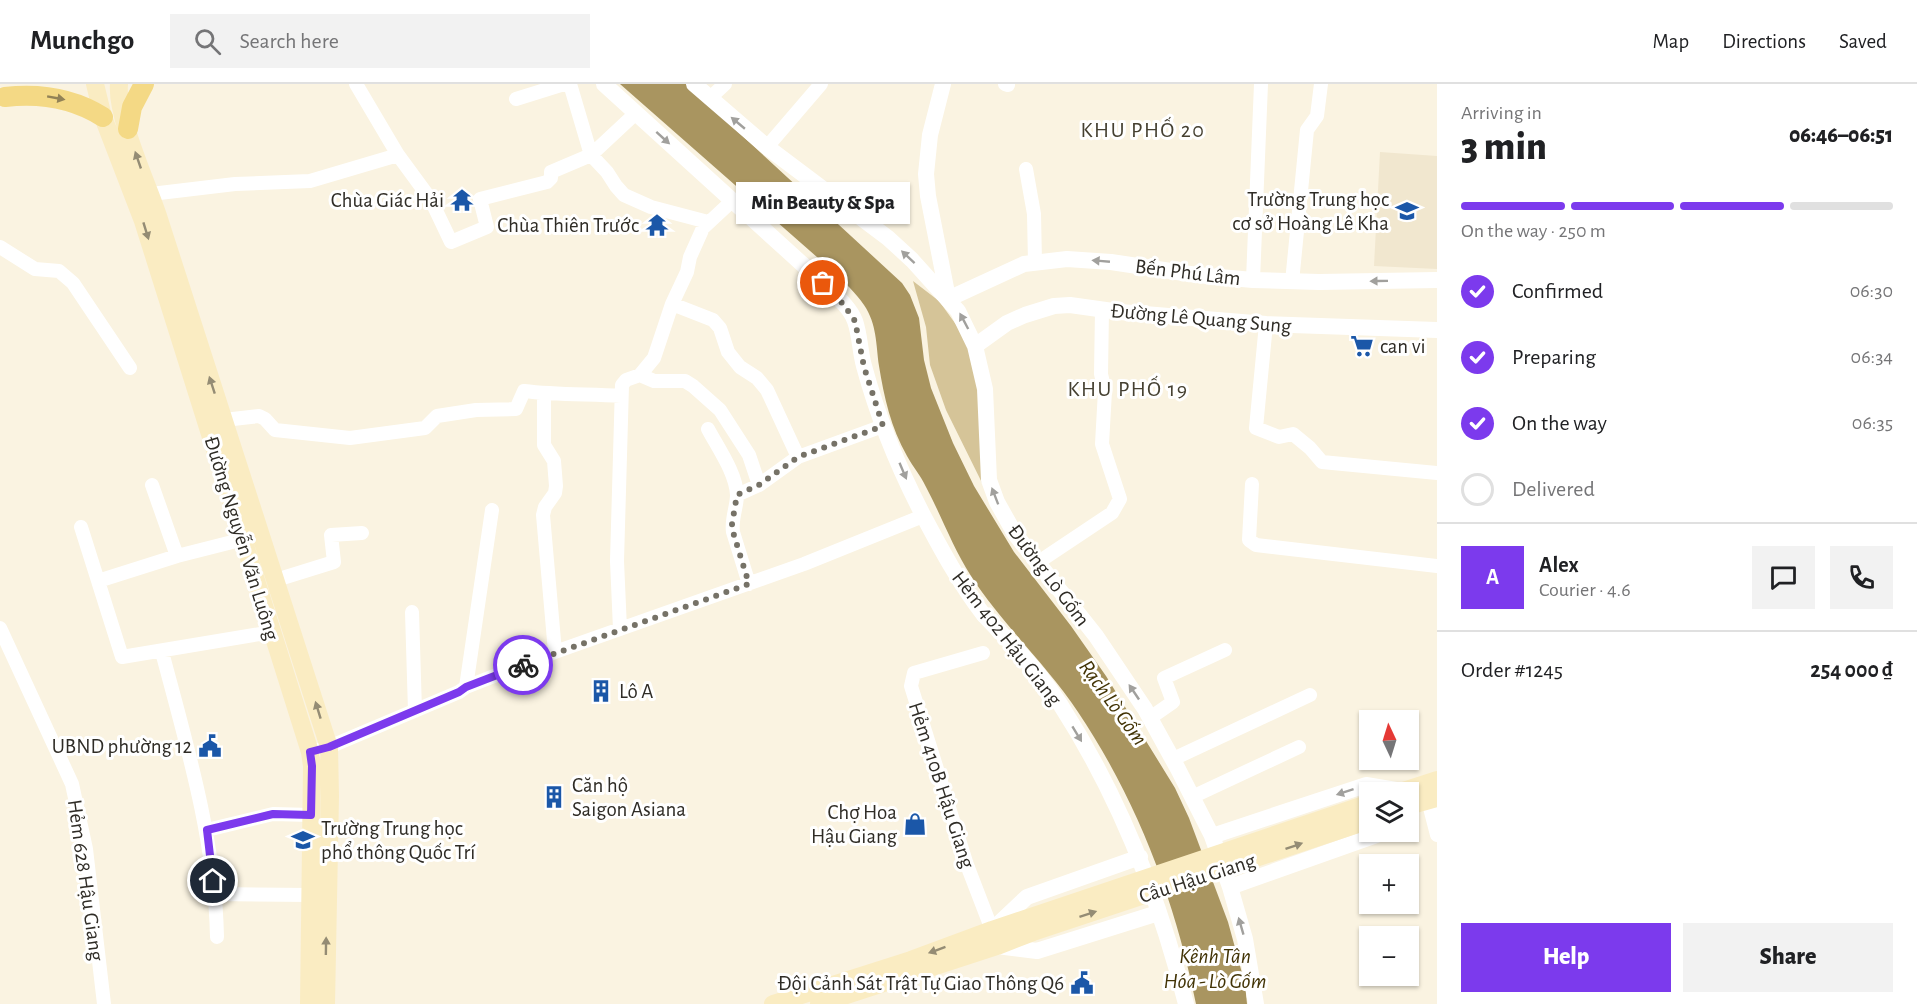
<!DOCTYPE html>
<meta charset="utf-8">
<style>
:root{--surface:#fff;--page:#f2f2f2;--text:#202124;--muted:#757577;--line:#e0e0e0;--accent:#7c3aed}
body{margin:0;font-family:"Alegreya Sans",sans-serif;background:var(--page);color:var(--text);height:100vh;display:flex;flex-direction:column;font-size:22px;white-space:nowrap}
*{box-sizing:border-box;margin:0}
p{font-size:20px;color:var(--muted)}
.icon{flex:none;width:33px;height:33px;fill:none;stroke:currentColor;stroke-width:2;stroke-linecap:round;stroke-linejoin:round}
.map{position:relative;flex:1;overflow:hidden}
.details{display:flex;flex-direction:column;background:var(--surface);width:480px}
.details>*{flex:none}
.needle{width:39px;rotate:356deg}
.fabs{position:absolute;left:1359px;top:626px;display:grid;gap:12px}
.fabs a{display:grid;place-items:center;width:60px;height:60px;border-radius:0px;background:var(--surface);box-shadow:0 2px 4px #0004;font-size:30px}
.pin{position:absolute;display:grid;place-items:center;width:51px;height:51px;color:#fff;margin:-26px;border:3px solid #fff;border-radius:50%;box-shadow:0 2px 6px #0007}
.courier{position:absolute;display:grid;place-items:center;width:60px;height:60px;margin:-30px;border:4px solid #7c3aed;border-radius:50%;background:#fff;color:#222;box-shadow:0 2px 8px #0007}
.bubble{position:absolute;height:42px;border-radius:0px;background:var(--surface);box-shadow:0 2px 4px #0004;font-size:20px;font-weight:800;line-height:42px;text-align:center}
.summary em{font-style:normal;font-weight:800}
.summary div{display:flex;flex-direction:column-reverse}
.summary{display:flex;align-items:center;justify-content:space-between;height:102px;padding:0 24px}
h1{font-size:39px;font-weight:800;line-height:45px}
.bar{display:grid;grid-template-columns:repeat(4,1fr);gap:9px 6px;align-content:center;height:72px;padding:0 24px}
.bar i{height:8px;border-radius:4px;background:var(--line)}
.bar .current{background:var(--accent)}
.bar p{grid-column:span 4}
.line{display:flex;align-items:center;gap:15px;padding:0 24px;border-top:2px solid var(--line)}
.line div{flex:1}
.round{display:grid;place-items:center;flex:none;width:63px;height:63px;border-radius:0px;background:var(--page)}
ol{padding:0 24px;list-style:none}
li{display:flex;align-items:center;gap:18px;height:66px}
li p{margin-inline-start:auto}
li .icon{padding:6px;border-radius:50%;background:var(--accent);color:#fff;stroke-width:4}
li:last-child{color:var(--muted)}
li i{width:33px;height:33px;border:3px solid var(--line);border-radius:50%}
.button{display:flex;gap:12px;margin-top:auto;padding:12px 24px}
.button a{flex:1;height:69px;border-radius:0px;background:var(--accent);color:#fff;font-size:24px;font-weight:800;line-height:69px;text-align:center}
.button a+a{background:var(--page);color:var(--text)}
header{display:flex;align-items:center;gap:36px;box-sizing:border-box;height:84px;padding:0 30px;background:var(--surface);border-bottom:2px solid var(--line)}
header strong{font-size:28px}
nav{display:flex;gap:33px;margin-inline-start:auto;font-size:21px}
.search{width:420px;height:54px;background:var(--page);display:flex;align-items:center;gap:15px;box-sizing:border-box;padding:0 21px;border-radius:0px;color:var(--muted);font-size:22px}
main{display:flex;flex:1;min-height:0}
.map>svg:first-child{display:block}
.built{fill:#f1e7cf}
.green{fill:#d5c498}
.water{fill:#a99560}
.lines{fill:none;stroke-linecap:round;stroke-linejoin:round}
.minor{stroke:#fff;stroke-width:14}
.tertiary{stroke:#fff;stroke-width:16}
.secondary{stroke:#faecc2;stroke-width:18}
.primary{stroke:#f4d985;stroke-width:20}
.oneway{fill:#928256}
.oneway2{fill:#a1a09d}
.oneway3{fill:#948c74}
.done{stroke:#767267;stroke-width:6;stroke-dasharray:0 10.8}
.route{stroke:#7c3aed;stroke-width:8}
.labels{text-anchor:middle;stroke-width:6;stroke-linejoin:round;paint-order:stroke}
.poi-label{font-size:21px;fill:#2f2c26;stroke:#fff;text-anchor:end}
.street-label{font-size:21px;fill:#2f2c26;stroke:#fff}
.neighbourhood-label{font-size:22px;letter-spacing:1.5px;fill:#454031;stroke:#fff}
.water-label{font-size:22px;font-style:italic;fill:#423305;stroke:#fff}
</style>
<header>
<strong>Munchgo</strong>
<div class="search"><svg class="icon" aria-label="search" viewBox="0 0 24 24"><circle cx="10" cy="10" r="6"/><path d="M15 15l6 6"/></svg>Search here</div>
<nav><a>Map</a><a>Directions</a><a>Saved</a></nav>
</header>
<main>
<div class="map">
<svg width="1437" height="920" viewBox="0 0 1437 920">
<rect width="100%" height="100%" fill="#faf3e1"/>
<path class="built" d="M1380 68 1437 72V185L1374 182Z"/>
<path class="green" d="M913 197 939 217 965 253 976 287 990 415 946 326 930 281 926 243Z"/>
<path class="water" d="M620 0H686L902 199 910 211 919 234 924 276 931 304 953 359 974 402 1014 468 1071 542 1106 592 1175 704 1189 734 1228 838 1245 900 1247 920H1196C1175 816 1137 716 1078 628 1046 580 1002 540 971 492 953 464 942 433 926 403 921 392 913 383 907 372 891 344 884 313 879 282 876 261 877 240 864 221 856 209 844 198 834 188Z"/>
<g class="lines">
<path class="minor" d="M356 0 398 71 431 116 451 158 487 143 480 115 547 98 551 94V88L591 71 636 29
M570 0 591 71 607 88 616 102 624 111 651 123 708 138
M1005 0 1008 1
M710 14 725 0
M516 15 564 0
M767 63 821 0
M1026 85 1034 130 1035 178
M144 112 151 110 235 100 310 97 398 71
M0 163 35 185 59 187 73 199 130 284
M1253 196 1261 0
M1292 198 1307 46 1317 32 1321 0
M672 220 713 236 720 244 728 268 740 283 757 294 767 306 798 373
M1266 240 1256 344 1279 353 1293 350 1310 364 1322 378 1437 389
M640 291 654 297H685L693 302 720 326 749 371 759 401
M544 310V361L554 377 556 402 555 409 545 423 543 431 555 568
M224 336 259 332 265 335 275 346 350 354 425 344 437 332 476 326 516 325 524 307C556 311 589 310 621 312
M708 345C718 364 736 389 737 411 737 423 731 435 733 448L749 500
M1252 400 1249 456 1256 461 1437 482
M152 401 177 472
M737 411 759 401 798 373 883 342
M81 443 122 573 272 548
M1037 479 1112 429 1120 415 1102 360 1105 307 1101 290 1102 226
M276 496 334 478 331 451 362 449
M98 497 177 472 252 453
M412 528 415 627
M0 544 72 700 86 765 104 920
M620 545 617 477 622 301 626 296 640 291 654 274 672 220 687 188 690 173 703 144 732 117
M162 568C187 662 215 755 217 853
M983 569 914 589 911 602 967 781 992 846
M466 603 492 426
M1150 634 1173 618 1164 594 1225 566
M310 668 329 663 459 608 466 603 555 568 804 480 923 432
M1173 675 1310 611
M1192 713 1299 663
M1428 716 1437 751
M207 746 273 730 311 731
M214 810 310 811"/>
<path class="tertiary" d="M604 0 823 199C834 210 850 223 855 237 860 251 860 268 864 282 878 334 899 385 924 433 942 467 960 500 983 530 992 540 1002 550 1012 560 1029 578 1046 598 1060 620 1120 713 1159 813 1186 920
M694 0 767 63 888 154 912 176 958 227 975 262 985 305 989 396 997 418 1015 450 1096 552 1145 625 1178 685 1212 752 1230 803 1245 855 1256 920
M943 0 930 51 926 90 928 112 948 214
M948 215 1024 180 1067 175 1111 178 1197 191 1253 196 1319 198 1437 196
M975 262 1007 239 1025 231 1054 222 1070 221 1120 228 1266 240 1437 246
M1212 752 1366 701 1402 707
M1230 803 1388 747
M993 845 1027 813 1140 773
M997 862 1037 867 1158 829"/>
<path class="secondary" d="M95 0 103 33 143 137 310 668 312 682 309 920
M119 0C116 32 147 99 158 132L329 663 330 712 326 920
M1400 708 1437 696
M1408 722 1437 714
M773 920 911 876 992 846 1370 719
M819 920 997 862 1033 848 1370 736"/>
<path class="primary" d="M5 13C40 9 73 14 103 33
M128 45 132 23 144 0"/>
</g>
<defs><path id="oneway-solid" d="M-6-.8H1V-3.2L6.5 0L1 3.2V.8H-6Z" transform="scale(1.5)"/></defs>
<use class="oneway" href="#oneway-solid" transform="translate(56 14) rotate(10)"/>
<g class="oneway2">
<use href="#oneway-solid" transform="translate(738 39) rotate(-140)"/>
<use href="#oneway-solid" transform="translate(663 54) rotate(42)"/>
<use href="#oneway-solid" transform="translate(908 173) rotate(-137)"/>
<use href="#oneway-solid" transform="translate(1101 177) rotate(-175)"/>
<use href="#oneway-solid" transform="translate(1379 197) rotate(179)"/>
<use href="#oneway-solid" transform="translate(964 237) rotate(-118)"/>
<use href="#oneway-solid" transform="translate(903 387) rotate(67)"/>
<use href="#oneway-solid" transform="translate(995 412) rotate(-111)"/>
<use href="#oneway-solid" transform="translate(1134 608) rotate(-124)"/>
<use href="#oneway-solid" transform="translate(1077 650) rotate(59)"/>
<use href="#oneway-solid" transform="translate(1345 708) rotate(162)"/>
<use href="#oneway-solid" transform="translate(1241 842) rotate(-106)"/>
</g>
<g class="oneway3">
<use href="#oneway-solid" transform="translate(138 76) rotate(-109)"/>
<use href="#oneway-solid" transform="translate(146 147) rotate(73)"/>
<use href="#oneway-solid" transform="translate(212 301) rotate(-108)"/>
<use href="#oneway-solid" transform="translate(318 626) rotate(-107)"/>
<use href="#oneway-solid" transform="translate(1294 762) rotate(-19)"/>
<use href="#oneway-solid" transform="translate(1088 830) rotate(-18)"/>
<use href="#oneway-solid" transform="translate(326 862) rotate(-89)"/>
<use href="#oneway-solid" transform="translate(937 866) rotate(160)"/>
</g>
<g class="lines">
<path class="done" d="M523 581 749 500 733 448 732 440 737 411 759 401 798 373 883 342 864 283 855 237 844 221 823 199"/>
<path class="route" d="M213 797 207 746 273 730 311 731 312 682 310 668 329 663 459 608 466 603 523 581"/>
</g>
<defs>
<g id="temple-bare" transform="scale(1.8)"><path d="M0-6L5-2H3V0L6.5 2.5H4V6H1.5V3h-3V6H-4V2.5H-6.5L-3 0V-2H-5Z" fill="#1b57a8" stroke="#fff" stroke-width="2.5" paint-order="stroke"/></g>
<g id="school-bare" transform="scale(1.8)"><path d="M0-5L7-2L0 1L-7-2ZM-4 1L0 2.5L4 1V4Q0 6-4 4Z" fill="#1b57a8" stroke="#fff" stroke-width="2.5" paint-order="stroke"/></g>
<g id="supermarket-bare" transform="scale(1.8)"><path d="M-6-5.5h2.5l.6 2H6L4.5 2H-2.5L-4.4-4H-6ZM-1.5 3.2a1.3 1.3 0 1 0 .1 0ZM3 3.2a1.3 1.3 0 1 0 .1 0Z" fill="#1b57a8" stroke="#fff" stroke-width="2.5" paint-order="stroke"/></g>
<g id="building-bare" transform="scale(1.8)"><path d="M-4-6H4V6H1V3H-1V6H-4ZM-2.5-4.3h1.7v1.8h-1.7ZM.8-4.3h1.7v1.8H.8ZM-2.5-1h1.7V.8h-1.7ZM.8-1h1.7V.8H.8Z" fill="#1b57a8" stroke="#fff" stroke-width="2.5" paint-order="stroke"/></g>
<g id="civic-bare" transform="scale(1.8)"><path d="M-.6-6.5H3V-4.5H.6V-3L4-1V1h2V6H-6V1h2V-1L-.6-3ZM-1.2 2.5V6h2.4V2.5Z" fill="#1b57a8" stroke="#fff" stroke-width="2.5" paint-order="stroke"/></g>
<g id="shop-bare" transform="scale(1.8)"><path d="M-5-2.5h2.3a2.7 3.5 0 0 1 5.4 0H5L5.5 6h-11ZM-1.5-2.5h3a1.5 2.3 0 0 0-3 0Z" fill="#1b57a8" stroke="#fff" stroke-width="2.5" paint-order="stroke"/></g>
</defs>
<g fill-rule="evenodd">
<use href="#temple-bare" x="462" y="116"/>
<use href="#school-bare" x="1407" y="127"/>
<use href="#temple-bare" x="657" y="141"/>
<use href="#supermarket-bare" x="1362" y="262"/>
<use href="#building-bare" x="601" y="607"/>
<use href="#civic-bare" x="210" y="662"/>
<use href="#building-bare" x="554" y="713"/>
<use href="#shop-bare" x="915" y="740"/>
<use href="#school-bare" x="303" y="756"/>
<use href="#civic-bare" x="1082" y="899"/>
</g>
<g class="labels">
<g class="poi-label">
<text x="1389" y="122">Trường Trung học<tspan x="1389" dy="24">cơ sở Hoàng Lê Kha</tspan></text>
<text x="444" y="123">Chùa Giác Hải</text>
<text x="639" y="148">Chùa Thiên Trước</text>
<text x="1380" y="269" text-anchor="start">can vi</text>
<text x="619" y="614" text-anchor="start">Lô A</text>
<text x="192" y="669">UBND phường 12</text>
<text x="572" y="708" text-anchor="start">Căn hộ<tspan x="572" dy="24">Saigon Asiana</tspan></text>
<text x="897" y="735">Chợ Hoa<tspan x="897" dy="24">Hậu Giang</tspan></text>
<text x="321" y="751" text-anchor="start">Trường Trung học<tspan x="321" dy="24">phổ thông Quốc Trí</tspan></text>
<text x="1064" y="906">Đội Cảnh Sát Trật Tự Giao Thông Q6</text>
</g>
<g class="street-label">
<text transform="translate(1188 188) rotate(7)" y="7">Bến Phú Lâm</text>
<text transform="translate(1201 234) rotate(5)" y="7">Đường Lê Quang Sung</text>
<text transform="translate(242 454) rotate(73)" y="7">Đường Nguyễn Văn Luông</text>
<text transform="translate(1049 491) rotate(53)" y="7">Đường Lò Gốm</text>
<text transform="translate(1007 554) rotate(52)" y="7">Hẻm 402 Hậu Giang</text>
<text transform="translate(942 701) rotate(72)" y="7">Hẻm 410B Hậu Giang</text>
<text transform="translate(1197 794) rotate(-18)" y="7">Cầu Hậu Giang</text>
<text transform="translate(86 796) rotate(82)" y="7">Hẻm 628 Hậu Giang</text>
</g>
<g class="neighbourhood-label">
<text x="1143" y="53">KHU PHỐ 20</text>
<text x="1128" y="312">KHU PHỐ 19</text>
</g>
<g class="water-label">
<text transform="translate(1114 618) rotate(54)" y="8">Rạch Lò Gốm</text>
<text x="1215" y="879">Kênh Tân<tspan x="1215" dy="25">Hóa - Lò Gốm</tspan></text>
</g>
</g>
</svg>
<div class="fabs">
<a><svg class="needle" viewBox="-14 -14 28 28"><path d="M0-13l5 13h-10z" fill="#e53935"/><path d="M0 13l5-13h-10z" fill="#757577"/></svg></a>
<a><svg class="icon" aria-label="layers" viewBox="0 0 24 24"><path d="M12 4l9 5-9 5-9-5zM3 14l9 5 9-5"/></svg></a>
<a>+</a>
<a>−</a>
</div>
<div class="pin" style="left:823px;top:199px;background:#ea580c"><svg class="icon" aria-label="bag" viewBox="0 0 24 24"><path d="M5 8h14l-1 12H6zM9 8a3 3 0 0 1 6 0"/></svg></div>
<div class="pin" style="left:213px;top:797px;background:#1f2937"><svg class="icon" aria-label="home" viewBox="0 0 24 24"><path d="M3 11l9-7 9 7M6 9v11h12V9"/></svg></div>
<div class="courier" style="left:523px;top:581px"><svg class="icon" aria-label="bike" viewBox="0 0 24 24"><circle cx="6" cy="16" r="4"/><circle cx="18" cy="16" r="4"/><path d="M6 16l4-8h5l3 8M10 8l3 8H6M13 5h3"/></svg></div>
<div class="bubble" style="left:736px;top:98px;width:174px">Min Beauty &amp; Spa</div>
</div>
<section class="details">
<div class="summary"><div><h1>3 min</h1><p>Arriving in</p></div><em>06:46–06:51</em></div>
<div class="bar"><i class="current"></i><i class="current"></i><i class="current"></i><i></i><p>On the way · 250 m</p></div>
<ol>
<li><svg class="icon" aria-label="check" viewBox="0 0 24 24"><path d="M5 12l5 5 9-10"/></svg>Confirmed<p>06:30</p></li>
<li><svg class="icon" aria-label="check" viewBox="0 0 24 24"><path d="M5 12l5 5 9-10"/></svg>Preparing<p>06:34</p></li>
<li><svg class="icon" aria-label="check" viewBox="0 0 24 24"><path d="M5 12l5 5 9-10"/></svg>On the way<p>06:35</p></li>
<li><i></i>Delivered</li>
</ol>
<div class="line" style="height:108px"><b class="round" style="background:var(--accent);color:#fff">A</b><div><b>Alex</b><p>Courier · 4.6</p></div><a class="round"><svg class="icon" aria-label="chat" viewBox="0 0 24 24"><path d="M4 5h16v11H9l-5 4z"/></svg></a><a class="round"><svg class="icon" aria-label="phone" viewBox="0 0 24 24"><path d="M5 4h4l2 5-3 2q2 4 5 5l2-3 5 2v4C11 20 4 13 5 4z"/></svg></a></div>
<div class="line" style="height:78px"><div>Order #1245</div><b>254 000 ₫</b></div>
<div class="button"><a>Help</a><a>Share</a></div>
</section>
</main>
